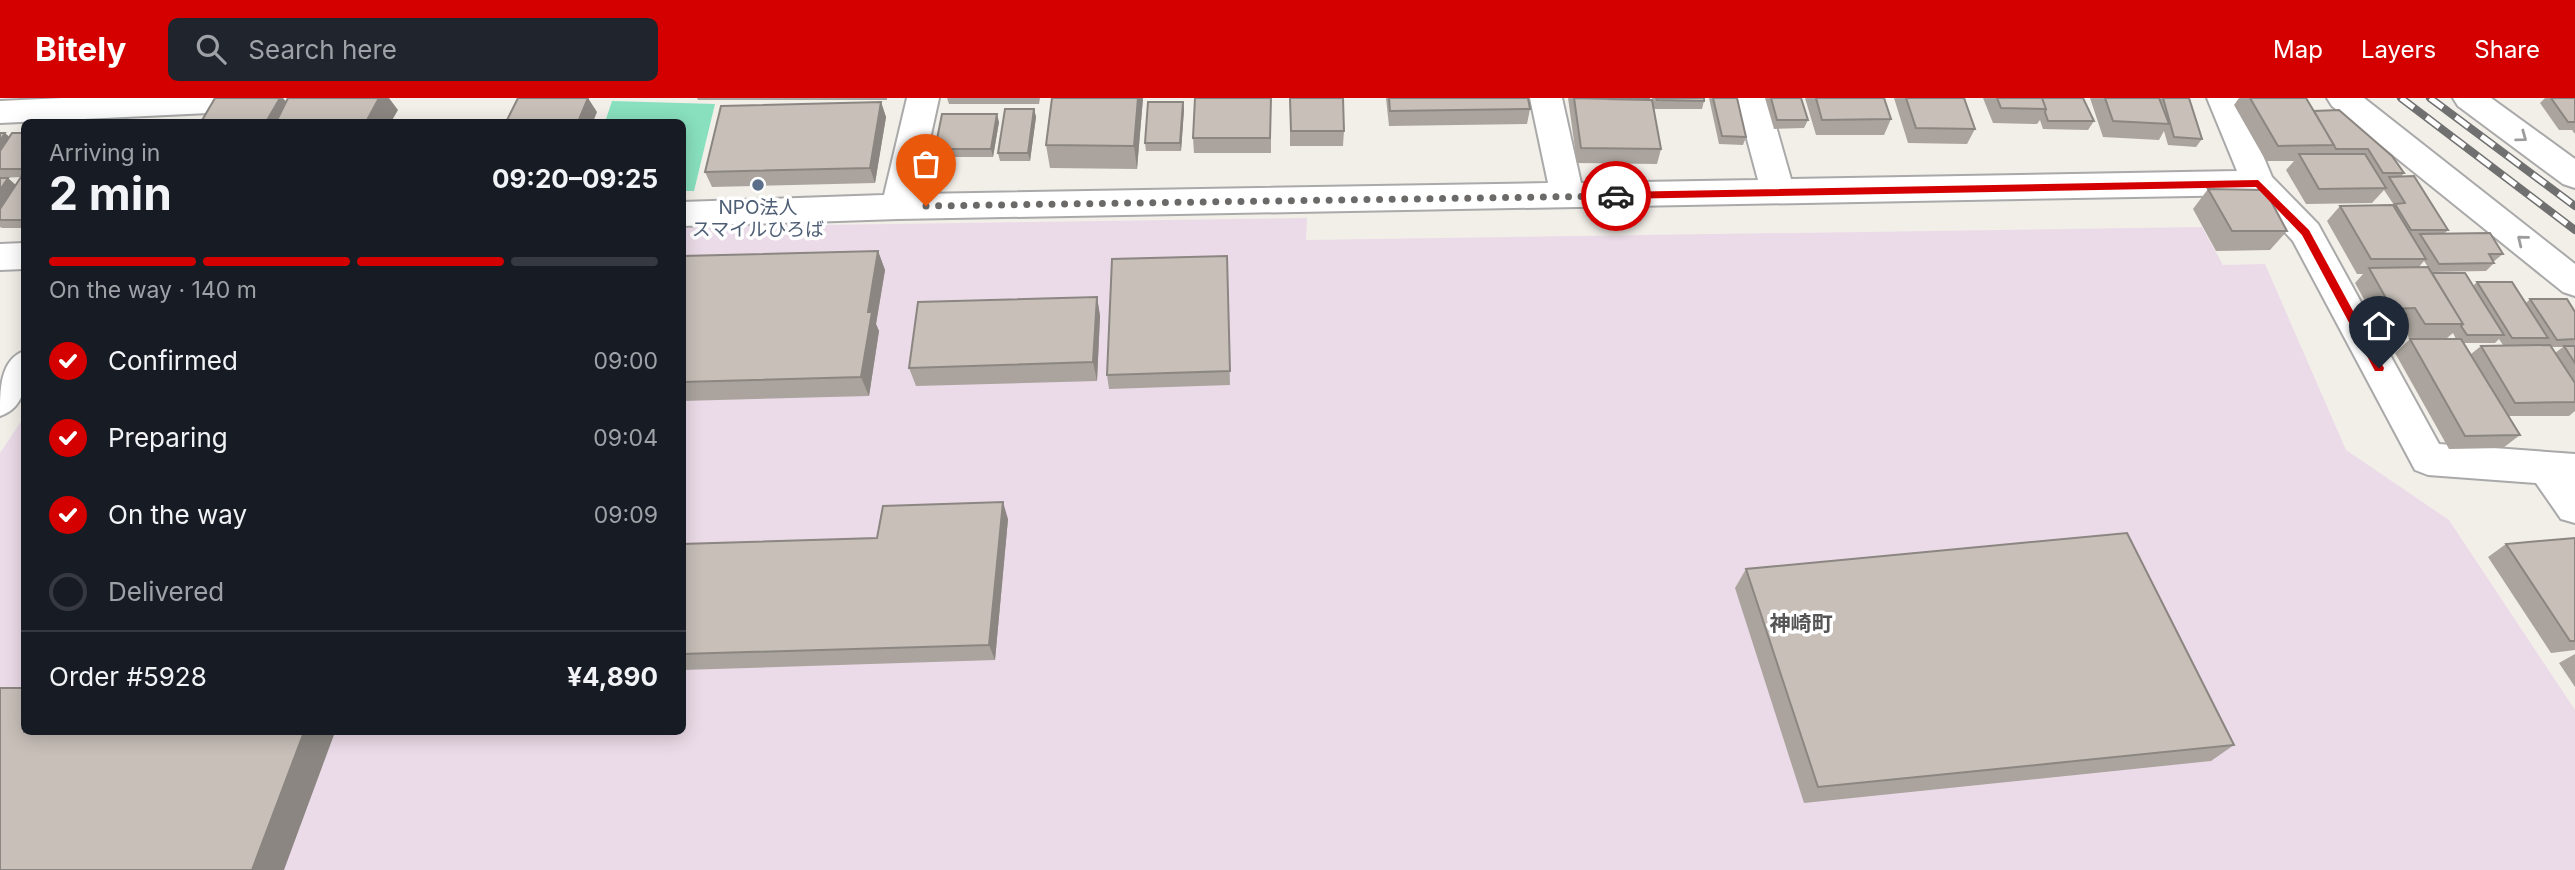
<!DOCTYPE html>
<meta charset="utf-8">
<style>
:root{--surface:#171b24;--page:#20242c;--text:#f1f3f6;--muted:#9ea1a6;--line:#363941;--accent:#d40000}
body{margin:0;font-family:Inter,"Noto Sans JP",sans-serif;background:var(--page);color:var(--text);height:100vh;display:flex;flex-direction:column;font-size:26px;white-space:nowrap}
*{box-sizing:border-box;margin:0}
p{font-size:23px;color:var(--muted)}
.icon{flex:none;width:38px;height:38px;fill:none;stroke:currentColor;stroke-width:2;stroke-linecap:round;stroke-linejoin:round}
.map{position:relative;flex:1;overflow:hidden}
.panel{position:absolute;left:21px;top:21px;width:665px;height:616px;display:flex;flex-direction:column;background:var(--surface);border-radius:10px;box-shadow:0 4px 18px #0003}
.panel>*{flex:none}
.pin{position:absolute;display:grid;place-items:center;width:60px;height:60px;color:#fff;margin:-72px -30px;border-radius:50% 50% 50% 0;rotate:-45deg;box-shadow:0 0 7px #0007}
.pin .icon{rotate:45deg}
.courier{position:absolute;display:grid;place-items:center;width:70px;height:70px;margin:-35px;border:5px solid #d40000;border-radius:50%;background:#fff;color:#222;box-shadow:0 2px 9px #0007}
.head em{font-style:normal;font-weight:700}
.head div{display:flex;flex-direction:column-reverse}
.head{display:flex;align-items:center;justify-content:space-between;height:119px;padding:0 28px}
h1{font-size:46px;font-weight:700;line-height:52px}
.bar{display:grid;grid-template-columns:repeat(4,1fr);gap:10px 7px;align-content:center;height:84px;padding:0 28px}
.bar i{height:9px;border-radius:5px;background:var(--line)}
.bar .selected{background:var(--accent)}
.bar p{grid-column:span 4}
.line{display:flex;align-items:center;gap:18px;padding:0 28px;border-top:2px solid var(--line)}
.line div{flex:1}
ol{padding:0 28px;list-style:none}
li{display:flex;align-items:center;gap:21px;height:77px}
li p{margin-inline-start:auto}
li .icon{padding:7px;border-radius:50%;background:var(--accent);color:#fff;stroke-width:4}
li:last-child{color:var(--muted)}
li i{width:38px;height:38px;border:4px solid var(--line);border-radius:50%}
header{display:flex;align-items:center;gap:42px;box-sizing:border-box;height:98px;padding:0 35px;background:var(--accent);color:#fff}
header strong{font-size:33px}
nav{display:flex;gap:38px;margin-inline-start:auto;font-size:24px}
.search{width:490px;height:63px;background:var(--page);display:flex;align-items:center;gap:18px;box-sizing:border-box;padding:0 24px;border-radius:10px;color:var(--muted);font-size:26px}
.map>svg:first-child{display:block}
.industrial{fill:#ebdbe8}
.pitch{fill:#88e0be}
.lines{fill:none;stroke-linecap:round;stroke-linejoin:round}
.minor-casing{stroke:#a9a9a9;stroke-width:4}
.minor{fill:#fff;fill-rule:evenodd}
.rail-casing{stroke:#707070;stroke-width:8}
.rail{stroke:#fff;stroke-width:5;stroke-dasharray:16;stroke-linecap:butt}
.wall{fill:#aba49e;fill-rule:evenodd}
.shaded-wall{fill:#8b8681}
.building{fill:#c7bfb8;stroke:#8b8681;stroke-width:2}
.oneway{stroke:#9c9c9c}
.route{fill:#d40000}
.done{stroke:#6b6a68;stroke-width:7;stroke-dasharray:0 12.6}
.service-dot{fill:#5c6f8a;stroke:#fff;stroke-width:2.5}
.labels{text-anchor:middle;stroke-width:7;stroke-linejoin:round;paint-order:stroke}
.service-label{font-size:19px;fill:#4e5e75;stroke:#fff}
.neighbourhood-label{font-size:21px;font-weight:bold;fill:#555;stroke:#fff}
</style>
<header>
<strong>Bitely</strong>
<div class="search"><svg class="icon" aria-label="search" viewBox="0 0 24 24"><circle cx="10" cy="10" r="6"/><path d="M15 15l6 6"/></svg>Search here</div>
<nav><a>Map</a><a>Layers</a><a>Share</a></nav>
</header>
<div class="map">
<svg width="2575" height="772" viewBox="0 0 2575 772">
<rect width="100%" height="100%" fill="#f2efe9"/>
<path class="industrial" d="M1307 120 1306 142 2202 129 2223 167 2265 166 2346 352 2449 422 2575 612V772H0V355L24 319V634H682L683 129Z"/>
<path class="pitch" d="M612 3 715 6 694 93H683L682 24H605Z"/>
<g class="lines">
<g class="minor-casing">
<path id="minor" d="M63 0H222L225 4 220 12 209 15 0 25V3Z
M907 0H939L918 96 1548 85 1530 0H1562L1581 85 1758 82 1736 0H1768L1791 81 2237 73 2207 0H2239L2272 79 2318 126 2439 346 2575 356V425L2561 421 2536 385 2428 377 2415 372 2293 143 2250 97 898 121 682 128V104L884 97Z
M2327 0H2364L2575 166V198L2563 194 2332 8Z
M2453 0H2491L2575 61V90L2563 86 2458 8Z
M24 145V171L0 172V146Z
M24 253C26 278 29 308 0 318 0 291 0 262 24 253Z"/>
</g>
<use href="#minor" class="minor"/>
<g class="rail-casing">
<path id="rail" d="M2401 0 2575 132
M2430 0 2575 108"/>
</g>
<use href="#rail" class="rail"/>
</g>
<path class="wall" d="M697 0H887V2H698Z
M947 0H1040L1039 6H949Z
M1143 0 1137 71 1050 70 1046 47Z
M1271 0V55H1194L1193 40Z
M1290 0 1344 33 1343 48H1290Z
M1386 0H1528L1530 11 1527 26 1389 28Z
M1568 0H1649L1661 51 1657 66 1577 65Z
M1652 0H1704V3L1702 11H1654Z
M1709 0H1737L1746 39 1743 47 1719 46Z
M1765 0H1801L1808 22 1804 30 1774 31Z
M1805 0H1884L1891 21 1884 37H1816Z
M1894 0H1964L1975 31 1967 46 1908 45Z
M1983 0H2083L2094 23 2088 32 2043 31 2040 22 2037 26 1993 25Z
M2090 0H2189L2202 41 2196 49 2168 47 2164 33 2159 42 2103 39Z
M2239 0H2306L2314 13 2404 75 2401 79 2448 132 2444 136 2503 156 2493 164 2494 165 2486 173 2431 174 2432 175 2473 188 2477 184 2526 205 2530 201 2575 214V313L2569 318H2509L2520 337 2503 350 2449 351 2395 255 2410 241H2456L2453 235 2447 240H2409L2400 224 2377 225 2355 185 2363 176H2357L2327 123 2340 108 2394 107 2384 92 2372 105 2306 106 2286 72 2294 63H2266L2234 7ZM2424 163 2428 169 2418 170ZM2499 241 2503 247 2481 248 2471 256 2464 245H2495ZM2551 249H2563L2555 255Z
M2545 0H2575V36L2572 32H2559L2540 5Z
M881 4 886 19 875 85 712 89 705 74Z
M1183 4 1184 12 1181 53H1146L1145 45Z
M1034 11 1036 19 1030 63H1000L998 55Z
M999 24 993 59H937L935 51Z
M0 35 9 39 24 35V130H2L0 129V80L16 87 21 79 0 80Z
M2208 91 2287 133 2270 152 2216 153 2193 111Z
M878 153 885 172 876 226 879 233 869 298 682 303V158Z
M1227 158 1230 287 1109 291 1107 277Z
M1097 199 1100 218 1097 283 916 288 909 270Z
M1008 421 995 562 682 572V446L877 440Z
M2575 440V552L2551 555 2488 459 2506 446Z
M1746 471 2234 647 2211 663 1804 705 1735 490Z
M2575 556V589L2559 565Z"/>
<path class="shaded-wall" d="M280 0H283L293 13 286 24H266Z
M379 0H389L398 12 391 24H366Z
M588 0 597 14 593 24H578Z
M1138 0H1143L1137 71 1134 48Z
M881 4 886 19 875 85 870 70Z
M1183 4 1184 12 1181 53 1180 45Z
M1034 11 1036 19 1030 63 1028 55Z
M997 16 999 24 993 59 991 51Z
M5 35 14 43 0 63V43Z
M8 80 17 88 0 114V92Z
M878 153 885 172 876 226 879 233 869 298 861 279 868 214Z
M1097 199 1100 218 1097 283 1093 264Z
M1003 404 1008 421 995 562 989 547Z
M304 634H335L284 772H252Z"/>
<path class="building" d="M215 0H280L266 24H201Z
M288 0H379L366 24H276Z
M518 0H588L578 24H506Z
M1052 0H1138L1134 48 1046 47Z
M1195 0H1271L1270 40H1193Z
M1290 0H1343L1344 33H1291Z
M1389 0H1528L1530 11 1390 13Z
M1574 0 1652 2 1661 51 1581 50Z
M1605 0H1649V2L1605 1Z
M1656 0H1704V3L1657 2Z
M1713 0H1737L1746 39 1722 38Z
M1771 0H1801L1808 22H1777Z
M1816 0H1884L1891 21 1822 22Z
M1906 0H1964L1975 31 1916 30Z
M1997 0H2042L2046 11 2001 10Z
M2042 0H2083L2094 23H2048L2045 14 2046 11Z
M2105 0H2159L2169 26 2113 23Z
M2163 0H2189L2202 41 2174 39Z
M2250 0H2306L2334 47 2278 48Z
M2551 0H2575V24H2568Z
M881 4 870 70 705 74 721 8Z
M1148 4H1183L1180 45H1145Z
M1005 11H1034L1028 55H998Z
M2339 12 2392 58 2404 75H2383L2368 51H2336L2314 13Z
M942 16H997L991 51H935Z
M0 35H5L0 43Z
M12 35H24V69L23 71H0V53Z
M2299 56H2365L2386 90 2319 91Z
M23 76H24V122H0V111Z
M2414 78 2448 132H2411L2395 106 2405 105 2389 79Z
M0 80H8L0 92Z
M2208 91 2265 92 2287 133H2232Z
M2393 107 2426 161H2371L2340 108Z
M2490 135 2503 156H2489L2494 165 2439 166 2420 136Z
M878 153 868 214H872L861 279 682 284V158Z
M1227 158 1230 273 1107 277 1112 161Z
M2428 169 2463 226H2425L2415 210 2392 211 2369 170Z
M2432 175H2465L2504 237H2467L2461 228 2463 226Z
M2477 184H2512L2548 240H2512Z
M1097 199 1093 264 909 270 918 204Z
M2530 201H2567L2575 214V241L2557 242Z
M2410 241H2461L2520 337 2465 338Z
M2550 247 2575 285V304L2515 305 2481 248Z
M2564 248H2575V265Z
M1003 404 989 547 682 556V446L877 440 883 408Z
M2127 435 2234 647 1818 689 1746 471Z
M2575 440V543H2570L2506 446Z
M0 590H24V634H304L252 772H0Z"/>
<defs><path id="oneway-chevron" d="M-2-3.5L2.5 0L-2 3.5" fill="none" stroke-width="1.6" stroke-linecap="round" stroke-linejoin="round" transform="scale(1.75)"/></defs>
<g class="oneway">
<use href="#oneway-chevron" transform="translate(2522 39) rotate(36)"/>
<use href="#oneway-chevron" transform="translate(2522 142) rotate(-141)"/>
</g>
<path class="route" d="M2258 82 2309 132 2384 270 2383 273H2375L2302 137 2256 89 1616 101 1612 98 1616 94Z"/>
<g class="lines">
<path class="done" d="M926 108 1616 98"/>
</g>
<circle class="service-dot" cx="758" cy="87" r="7"/>
<g class="labels">
<g class="service-label">
<text x="758" y="116">NPO法人<tspan x="758" dy="22">スマイルひろば</tspan></text>
</g>
<g class="neighbourhood-label">
<text x="1801" y="533">神崎町</text>
</g>
</g>
</svg>
<div class="pin" style="left:926px;top:108px;background:#ea580c"><svg class="icon" aria-label="bag" viewBox="0 0 24 24"><path d="M5 8h14l-1 12H6zM9 8a3 3 0 0 1 6 0"/></svg></div>
<div class="pin" style="left:2379px;top:270px;background:#1f2937"><svg class="icon" aria-label="home" viewBox="0 0 24 24"><path d="M3 11l9-7 9 7M6 9v11h12V9"/></svg></div>
<div class="courier" style="left:1616px;top:98px"><svg class="icon" aria-label="car" viewBox="0 0 24 24"><path d="M5 17H2v-5l4-1 3-4h7l3 4 3 1v5h-3M9 17h6M6 11h13"/><circle cx="7" cy="17" r="2"/><circle cx="17" cy="17" r="2"/></svg></div>
<section class="panel">
<div class="head"><div><h1>2 min</h1><p>Arriving in</p></div><em>09:20–09:25</em></div>
<div class="bar"><i class="selected"></i><i class="selected"></i><i class="selected"></i><i></i><p>On the way · 140 m</p></div>
<ol>
<li><svg class="icon" aria-label="check" viewBox="0 0 24 24"><path d="M5 12l5 5 9-10"/></svg>Confirmed<p>09:00</p></li>
<li><svg class="icon" aria-label="check" viewBox="0 0 24 24"><path d="M5 12l5 5 9-10"/></svg>Preparing<p>09:04</p></li>
<li><svg class="icon" aria-label="check" viewBox="0 0 24 24"><path d="M5 12l5 5 9-10"/></svg>On the way<p>09:09</p></li>
<li><i></i>Delivered</li>
</ol>
<div class="line" style="height:91px"><div>Order #5928</div><b>¥4,890</b></div>
</section>
</div>
